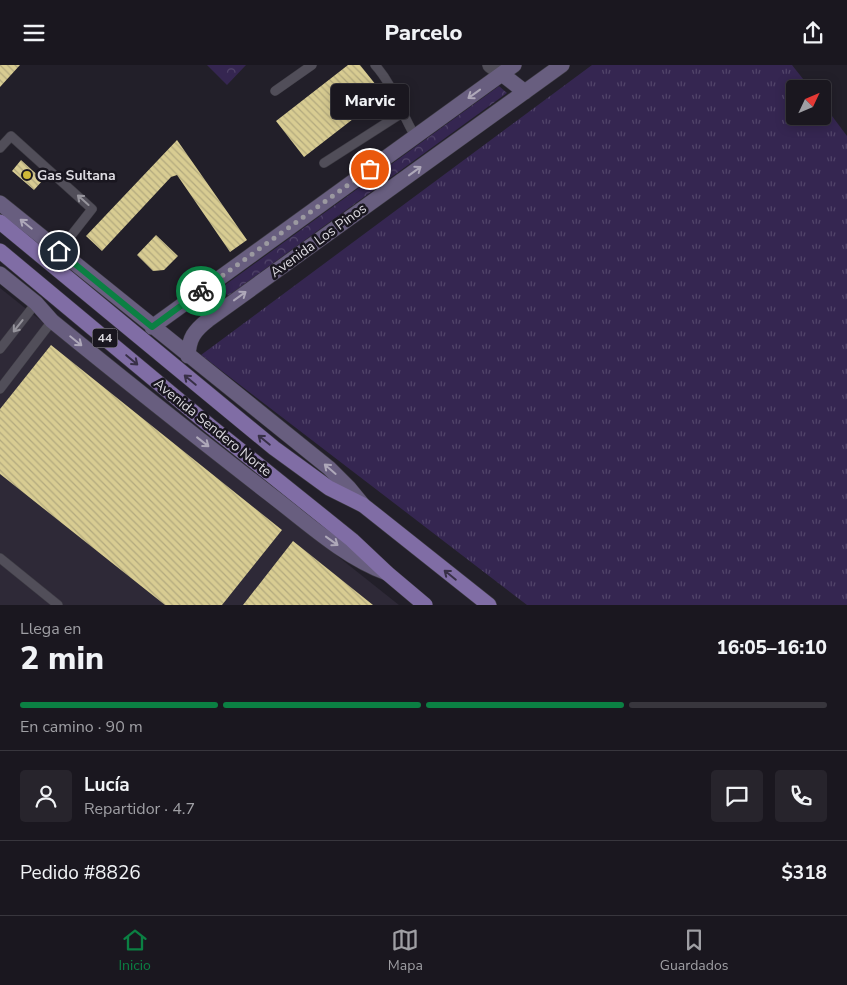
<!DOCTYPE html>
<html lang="es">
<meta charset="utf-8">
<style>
:root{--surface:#1a171f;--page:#27242c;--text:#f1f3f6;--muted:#9f9fa4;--line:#38363d;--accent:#0b8043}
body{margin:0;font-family:"Nunito Sans",sans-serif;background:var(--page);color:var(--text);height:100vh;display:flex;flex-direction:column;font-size:19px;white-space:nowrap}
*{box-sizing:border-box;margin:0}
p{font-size:16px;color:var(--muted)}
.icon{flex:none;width:28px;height:28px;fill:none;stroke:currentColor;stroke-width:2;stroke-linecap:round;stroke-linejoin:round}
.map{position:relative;height:540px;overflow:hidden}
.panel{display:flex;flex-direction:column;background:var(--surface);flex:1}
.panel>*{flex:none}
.needle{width:32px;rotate:46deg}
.fabs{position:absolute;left:786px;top:15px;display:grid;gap:10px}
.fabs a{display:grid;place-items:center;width:45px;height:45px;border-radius:5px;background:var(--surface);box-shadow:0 2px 12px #0003,0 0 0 1px var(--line);font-size:25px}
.pin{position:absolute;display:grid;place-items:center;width:42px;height:42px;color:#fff;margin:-21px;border:2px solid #fff;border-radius:50%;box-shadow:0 1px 5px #0007}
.courier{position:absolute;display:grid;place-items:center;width:50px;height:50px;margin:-25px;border:4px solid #0b8043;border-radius:50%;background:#fff;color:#222;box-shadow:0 1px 6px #0007}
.bubble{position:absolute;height:35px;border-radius:5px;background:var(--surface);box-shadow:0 2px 12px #0003,0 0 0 1px var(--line);font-size:16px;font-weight:800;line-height:35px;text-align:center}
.head em{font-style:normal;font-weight:800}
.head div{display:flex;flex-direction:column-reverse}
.head{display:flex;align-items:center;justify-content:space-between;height:85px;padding:0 20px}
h1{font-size:32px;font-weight:800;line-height:38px}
.bar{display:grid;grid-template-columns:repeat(4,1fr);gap:8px 5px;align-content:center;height:60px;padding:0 20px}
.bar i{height:6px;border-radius:4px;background:var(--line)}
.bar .selected{background:var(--accent)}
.bar p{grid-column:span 4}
.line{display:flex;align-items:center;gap:12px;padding:0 20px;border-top:1px solid var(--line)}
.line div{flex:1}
.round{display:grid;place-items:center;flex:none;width:52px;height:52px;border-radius:5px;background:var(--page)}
header{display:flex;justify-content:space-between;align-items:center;height:65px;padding:0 20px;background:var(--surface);font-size:22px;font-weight:800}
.tabs{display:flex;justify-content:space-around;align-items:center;height:70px;border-top:1px solid var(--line);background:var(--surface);font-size:14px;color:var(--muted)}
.tabs a{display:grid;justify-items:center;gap:2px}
.tabs .selected{color:var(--accent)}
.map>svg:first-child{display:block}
.built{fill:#2e2937}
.grass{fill:url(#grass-tufts)}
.park{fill:url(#park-crowns)}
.building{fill:url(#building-back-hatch)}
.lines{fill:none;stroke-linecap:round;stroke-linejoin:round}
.lane-casing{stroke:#3d3b43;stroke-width:10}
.street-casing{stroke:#3d3b43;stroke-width:16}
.secondary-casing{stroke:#3d3b43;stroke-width:16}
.primary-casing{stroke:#3d3b43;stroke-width:16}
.lane{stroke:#514e59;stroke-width:9}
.street{stroke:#514e59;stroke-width:15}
.secondary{stroke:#685e7f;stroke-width:15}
.primary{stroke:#806da5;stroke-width:15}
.oneway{stroke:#aea8b9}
.oneway2{stroke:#96949c}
.oneway3{stroke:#383047}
.done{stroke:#9b99a0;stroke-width:5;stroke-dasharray:0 9}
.route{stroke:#0b8043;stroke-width:6}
.poi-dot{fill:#cfb837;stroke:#19161f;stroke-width:2}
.labels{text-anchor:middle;stroke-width:5;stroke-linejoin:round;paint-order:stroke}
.shield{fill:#19161f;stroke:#a29fa6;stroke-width:1}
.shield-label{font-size:12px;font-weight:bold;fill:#dcdae0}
.poi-label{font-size:14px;font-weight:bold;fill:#dcdae0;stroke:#19161f;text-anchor:start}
.street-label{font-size:14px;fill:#dcdae0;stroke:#19161f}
</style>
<header><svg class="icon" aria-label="menu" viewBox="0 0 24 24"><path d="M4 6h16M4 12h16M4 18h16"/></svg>Parcelo<svg class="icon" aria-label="share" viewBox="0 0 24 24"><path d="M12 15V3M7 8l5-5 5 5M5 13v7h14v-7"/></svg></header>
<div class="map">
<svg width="847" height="540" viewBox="0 0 847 540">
<defs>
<pattern id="grass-tufts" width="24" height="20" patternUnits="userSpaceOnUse" patternTransform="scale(1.25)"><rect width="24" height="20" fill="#352651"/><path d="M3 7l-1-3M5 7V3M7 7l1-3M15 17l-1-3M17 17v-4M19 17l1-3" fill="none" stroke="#52456a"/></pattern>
<pattern id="park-crowns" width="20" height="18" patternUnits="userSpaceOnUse" patternTransform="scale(1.25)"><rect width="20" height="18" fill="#352651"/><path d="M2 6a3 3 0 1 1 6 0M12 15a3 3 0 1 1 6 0" fill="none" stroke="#52456a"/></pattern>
<pattern id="building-back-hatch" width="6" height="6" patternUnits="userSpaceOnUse" patternTransform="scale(1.25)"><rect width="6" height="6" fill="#d8cc92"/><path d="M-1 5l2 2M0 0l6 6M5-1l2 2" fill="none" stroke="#b2a97e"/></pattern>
</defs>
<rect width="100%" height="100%" fill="#221f29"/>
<path class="built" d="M0 223 399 540H0Z"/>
<path class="grass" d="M592 0H792L811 24H795V51H822L823 39 847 71V540H527L201 290Z"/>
<path class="park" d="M207 0H246L227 20Z
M499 21 507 28 228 231 221 223Z"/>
<path class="building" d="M0 0H20L0 22Z
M348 0H360L384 30 304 92 276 56Z
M177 75 247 175 230 187 177 110 171 112 102 186 86 171Z
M21 95 43 115 34 125 12 106Z
M156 170 178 191 164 205 153 206 137 190Z
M51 280 282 465 222 540H165L0 409V344Z
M293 476 373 540H243Z"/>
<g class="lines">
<g class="lane-casing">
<path id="lane" d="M375 0C394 21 401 48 415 71
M275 26 312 0
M0 83 11 71 92 144 59 186
M324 98 402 48
M0 284 36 238
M0 324 52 256
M0 493 58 540"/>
</g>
<g class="street-casing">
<path id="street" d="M490 0 502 9"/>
</g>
<g class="secondary-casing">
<path id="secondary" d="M502 9 525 27
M0 138 329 403 349 423 363 440
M0 209 36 238 52 256C123 314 195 371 267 427 304 455 343 492 387 508
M152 262 514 0
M188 291C189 273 194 266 208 255L562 0"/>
</g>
<g class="primary-casing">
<path id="primary" d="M0 157 274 383 329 423 363 440 489 540
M0 186 210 361 352 475 387 508 425 540"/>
</g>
<use href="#lane" class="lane"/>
<use href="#street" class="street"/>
<use href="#secondary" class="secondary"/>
<use href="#primary" class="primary"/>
</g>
<defs><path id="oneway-shaft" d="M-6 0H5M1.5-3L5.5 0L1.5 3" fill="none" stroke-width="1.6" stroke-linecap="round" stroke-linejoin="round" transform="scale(1.25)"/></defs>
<g class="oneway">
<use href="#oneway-shaft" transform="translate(474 29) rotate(144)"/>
<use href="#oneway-shaft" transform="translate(415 106) rotate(-36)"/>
<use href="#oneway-shaft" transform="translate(26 159) rotate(-141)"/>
<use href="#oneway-shaft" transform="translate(240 231) rotate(-36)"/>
<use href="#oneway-shaft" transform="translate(76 276) rotate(39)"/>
<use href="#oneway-shaft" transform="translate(203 377) rotate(38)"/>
<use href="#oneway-shaft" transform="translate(330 404) rotate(-139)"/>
<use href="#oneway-shaft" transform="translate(332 476) rotate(36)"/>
</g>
<g class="oneway2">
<use href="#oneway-shaft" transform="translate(83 135) rotate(-138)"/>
<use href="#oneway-shaft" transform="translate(18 261) rotate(128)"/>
</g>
<g class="oneway3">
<use href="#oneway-shaft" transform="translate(132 295) rotate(40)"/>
<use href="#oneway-shaft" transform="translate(190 315) rotate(-140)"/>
<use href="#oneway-shaft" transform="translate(264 375) rotate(-141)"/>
<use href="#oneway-shaft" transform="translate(450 510) rotate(-141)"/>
</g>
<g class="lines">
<path class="done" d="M201 226 370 104"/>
<path class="route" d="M59 186 152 262 201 226"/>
</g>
<circle class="poi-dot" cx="27" cy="110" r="5"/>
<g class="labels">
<rect class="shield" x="92.5" y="263.5" width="25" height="19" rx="4"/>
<g class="shield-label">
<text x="105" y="277">44</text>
</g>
<g class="poi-label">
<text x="37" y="115">Gas Sultana</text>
</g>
<g class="street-label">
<text transform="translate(318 175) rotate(-36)" y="5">Avenida Los Pinos</text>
<text transform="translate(213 362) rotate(39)" y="5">Avenida Sendero Norte</text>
</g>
</g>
</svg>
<div class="fabs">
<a><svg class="needle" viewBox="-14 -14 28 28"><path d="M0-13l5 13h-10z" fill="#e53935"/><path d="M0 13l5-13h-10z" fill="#9f9fa4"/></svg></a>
</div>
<div class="pin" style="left:370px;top:104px;background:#ea580c"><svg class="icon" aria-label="bag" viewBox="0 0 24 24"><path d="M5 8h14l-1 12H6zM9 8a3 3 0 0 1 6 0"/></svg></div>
<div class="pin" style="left:59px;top:186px;background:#1f2937"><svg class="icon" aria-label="home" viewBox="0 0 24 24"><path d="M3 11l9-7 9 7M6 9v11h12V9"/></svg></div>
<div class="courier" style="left:201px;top:226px"><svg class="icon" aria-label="bike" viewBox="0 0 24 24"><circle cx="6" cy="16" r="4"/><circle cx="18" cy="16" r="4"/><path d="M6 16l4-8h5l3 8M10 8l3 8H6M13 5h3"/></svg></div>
<div class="bubble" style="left:331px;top:19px;width:78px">Marvic</div>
</div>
<section class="panel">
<div class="head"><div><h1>2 min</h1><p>Llega en</p></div><em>16:05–16:10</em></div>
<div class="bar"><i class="selected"></i><i class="selected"></i><i class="selected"></i><i></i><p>En camino · 90 m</p></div>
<div class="line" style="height:90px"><a class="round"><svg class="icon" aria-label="person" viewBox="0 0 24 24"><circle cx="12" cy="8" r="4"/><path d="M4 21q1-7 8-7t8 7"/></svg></a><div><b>Lucía</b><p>Repartidor · 4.7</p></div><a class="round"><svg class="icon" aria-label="chat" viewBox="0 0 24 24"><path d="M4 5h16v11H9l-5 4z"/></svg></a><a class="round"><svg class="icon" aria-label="phone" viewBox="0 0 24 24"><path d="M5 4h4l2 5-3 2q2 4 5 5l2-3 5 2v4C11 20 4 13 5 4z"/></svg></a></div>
<div class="line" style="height:65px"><div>Pedido #8826</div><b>$318</b></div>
</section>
<nav class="tabs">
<a class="selected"><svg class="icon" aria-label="home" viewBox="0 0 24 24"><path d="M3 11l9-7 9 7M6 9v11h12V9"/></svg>Inicio</a>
<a><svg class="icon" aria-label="map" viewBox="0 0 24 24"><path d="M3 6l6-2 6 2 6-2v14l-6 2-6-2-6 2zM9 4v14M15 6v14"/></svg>Mapa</a>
<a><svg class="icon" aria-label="saved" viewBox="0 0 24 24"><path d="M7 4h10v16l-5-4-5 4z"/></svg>Guardados</a>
</nav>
